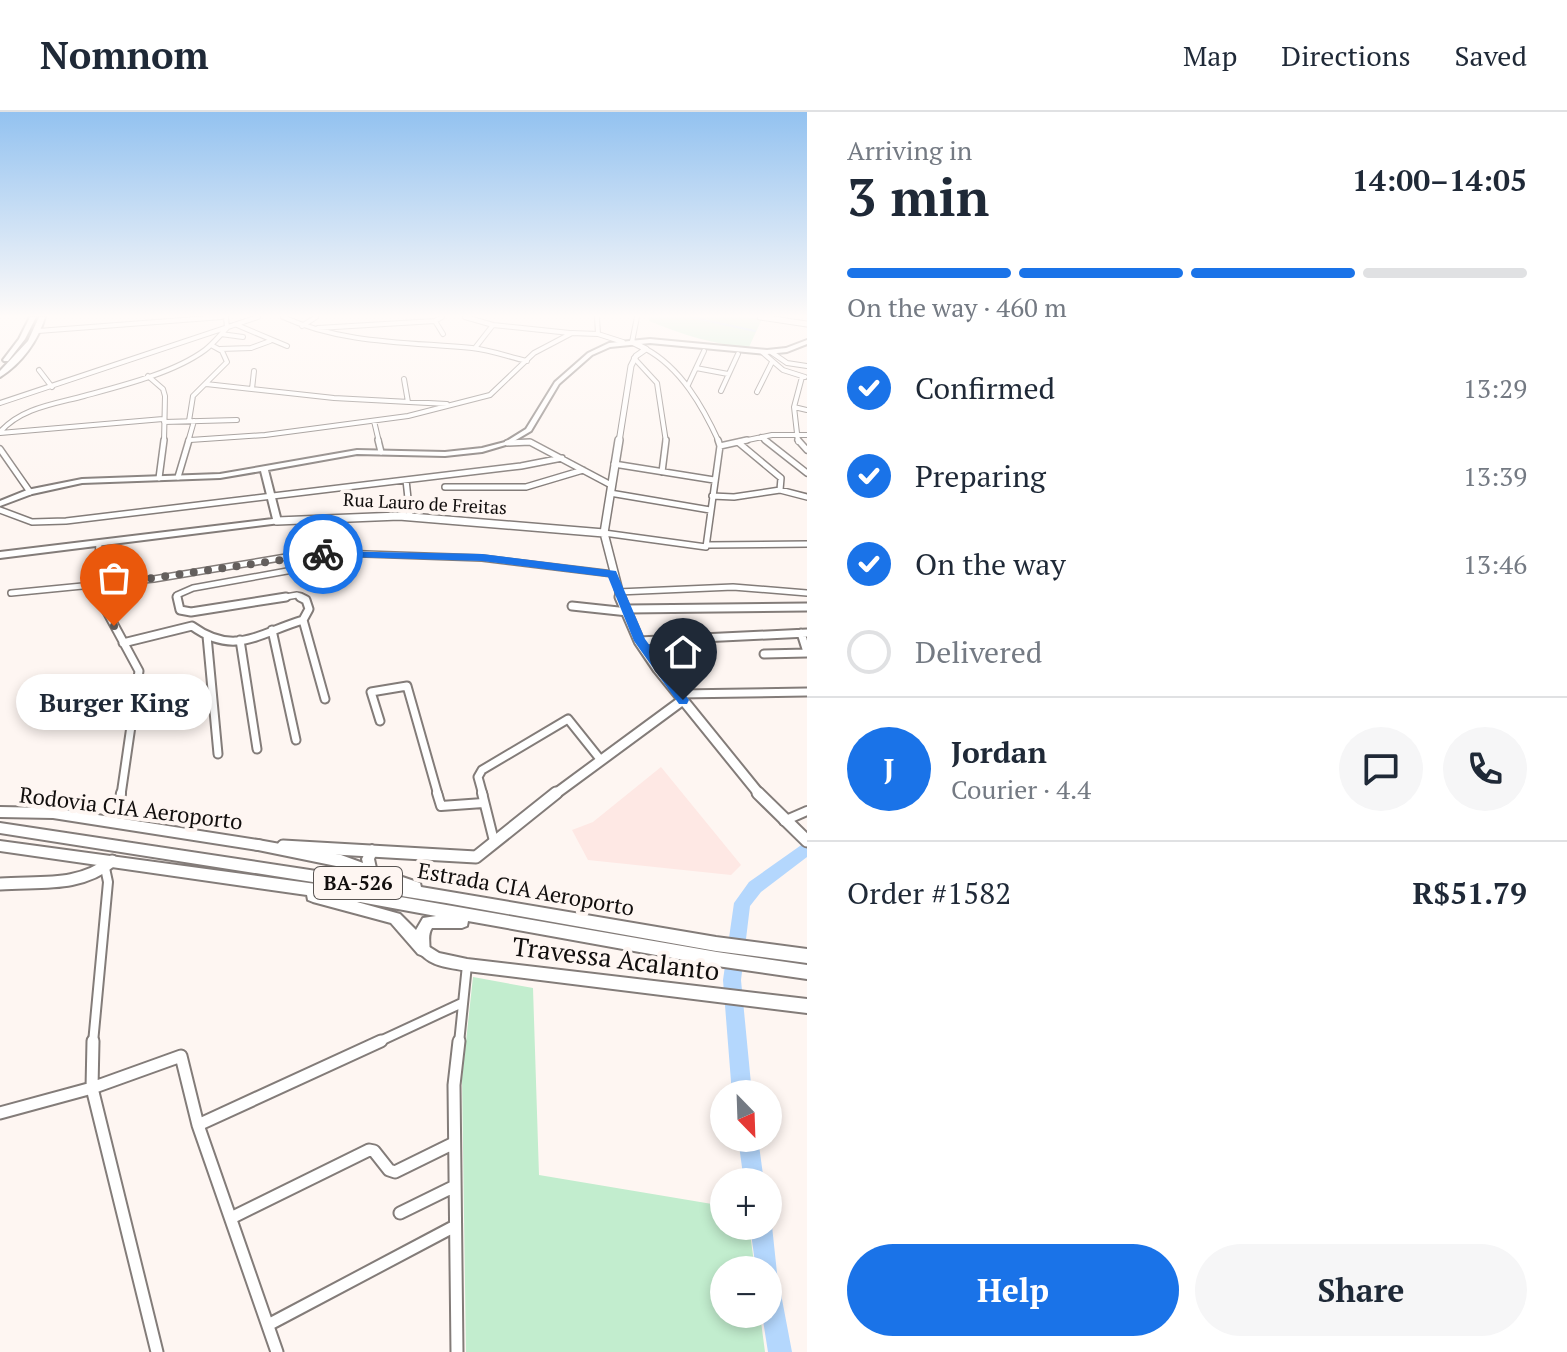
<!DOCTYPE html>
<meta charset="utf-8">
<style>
:root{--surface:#fff;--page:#f6f6f7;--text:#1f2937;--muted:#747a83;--line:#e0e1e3;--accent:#1a73e8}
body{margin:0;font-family:"PT Serif",serif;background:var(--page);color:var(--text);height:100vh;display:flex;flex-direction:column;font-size:30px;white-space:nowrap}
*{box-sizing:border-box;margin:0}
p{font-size:26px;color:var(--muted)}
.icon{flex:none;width:44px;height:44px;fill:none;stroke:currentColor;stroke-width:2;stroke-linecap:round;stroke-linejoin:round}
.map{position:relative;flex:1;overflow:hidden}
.drawer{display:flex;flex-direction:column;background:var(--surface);width:760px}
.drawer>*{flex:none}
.needle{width:52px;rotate:157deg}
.controls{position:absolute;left:710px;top:968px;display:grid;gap:16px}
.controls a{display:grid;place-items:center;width:72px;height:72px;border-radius:50%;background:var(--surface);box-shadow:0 4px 12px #0003;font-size:40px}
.pin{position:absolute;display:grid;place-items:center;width:68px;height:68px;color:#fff;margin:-82px -34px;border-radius:50% 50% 50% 0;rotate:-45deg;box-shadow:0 0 8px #0007}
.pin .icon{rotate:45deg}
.courier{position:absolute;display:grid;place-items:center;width:80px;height:80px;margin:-40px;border:6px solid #1a73e8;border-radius:50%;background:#fff;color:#222;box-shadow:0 2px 10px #0007}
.bubble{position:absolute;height:56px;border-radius:28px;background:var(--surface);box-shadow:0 4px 12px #0003;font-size:26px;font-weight:600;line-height:56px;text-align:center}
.overview em{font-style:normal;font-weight:600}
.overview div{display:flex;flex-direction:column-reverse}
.overview{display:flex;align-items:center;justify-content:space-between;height:136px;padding:0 40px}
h1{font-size:52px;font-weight:600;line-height:60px}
.bar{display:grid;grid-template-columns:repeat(4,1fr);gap:12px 8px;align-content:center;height:96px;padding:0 40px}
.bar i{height:10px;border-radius:6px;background:var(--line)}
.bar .on{background:var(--accent)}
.bar p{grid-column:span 4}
.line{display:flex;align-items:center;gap:20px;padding:0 40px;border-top:2px solid var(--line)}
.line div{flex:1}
.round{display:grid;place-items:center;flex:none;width:84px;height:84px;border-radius:42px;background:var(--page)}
ol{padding:0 40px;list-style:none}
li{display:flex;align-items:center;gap:24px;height:88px}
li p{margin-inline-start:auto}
li .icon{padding:8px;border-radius:50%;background:var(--accent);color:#fff;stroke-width:4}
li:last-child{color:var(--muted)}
li i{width:44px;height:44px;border:4px solid var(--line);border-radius:50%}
.button{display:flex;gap:16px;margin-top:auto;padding:16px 40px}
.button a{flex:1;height:92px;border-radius:48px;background:var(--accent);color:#fff;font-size:32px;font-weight:600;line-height:92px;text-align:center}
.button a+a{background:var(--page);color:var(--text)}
header{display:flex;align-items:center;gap:48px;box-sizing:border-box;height:112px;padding:0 40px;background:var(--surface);border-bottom:2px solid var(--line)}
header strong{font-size:38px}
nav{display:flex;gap:44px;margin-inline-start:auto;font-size:28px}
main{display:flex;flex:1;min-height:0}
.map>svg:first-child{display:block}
.commercial{fill:#fee8e4}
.green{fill:#c2edce}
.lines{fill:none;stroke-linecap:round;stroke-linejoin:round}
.stream{stroke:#b4d7fd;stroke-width:2}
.river{fill:#b4d7fd;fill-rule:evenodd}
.minor-far4-casing{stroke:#837c79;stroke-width:6}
.minor-far3-casing{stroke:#837c79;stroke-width:8}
.minor-far2-casing{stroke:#837c79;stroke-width:11}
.minor-far1-casing{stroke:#837c79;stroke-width:12}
.minor-casing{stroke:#837c79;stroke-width:15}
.tertiary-far3-casing{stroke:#837c79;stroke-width:7}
.tertiary-far2-casing{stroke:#837c79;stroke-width:10}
.tertiary-far1-casing{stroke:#837c79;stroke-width:13}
.tertiary-casing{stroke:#837c79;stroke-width:15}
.secondary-casing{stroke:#837c79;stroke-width:4}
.primary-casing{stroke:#837c79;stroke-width:4}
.trunk-casing{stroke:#837c79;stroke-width:4}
.minor-far4{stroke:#fff;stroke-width:4}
.minor-far3{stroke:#fff;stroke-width:5}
.minor-far2{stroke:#fff;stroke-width:7}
.minor-far1{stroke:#fff;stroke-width:8}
.minor{stroke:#fff;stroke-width:11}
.tertiary-far3{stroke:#fff;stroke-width:5}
.tertiary-far2{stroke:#fff;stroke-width:7}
.tertiary-far1{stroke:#fff;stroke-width:9}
.tertiary{stroke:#fff;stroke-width:11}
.secondary{fill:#fff;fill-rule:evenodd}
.primary{fill:#fff;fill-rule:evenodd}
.trunk{fill:#fff;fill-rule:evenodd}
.route{fill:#1a73e8}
.done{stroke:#645f5d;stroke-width:8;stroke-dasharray:0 14.4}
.labels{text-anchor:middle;stroke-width:8;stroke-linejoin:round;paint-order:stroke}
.far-street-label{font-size:18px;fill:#110e0d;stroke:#fef6f2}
.shield{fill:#fef6f2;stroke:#585452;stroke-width:2}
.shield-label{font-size:20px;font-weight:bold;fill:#110e0d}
.street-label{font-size:22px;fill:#110e0d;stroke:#fef6f2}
.near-street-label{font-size:26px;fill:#110e0d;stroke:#fef6f2}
</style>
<header>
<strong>Nomnom</strong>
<nav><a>Map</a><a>Directions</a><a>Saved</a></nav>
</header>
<main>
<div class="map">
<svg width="807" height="1240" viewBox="0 0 807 1240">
<rect width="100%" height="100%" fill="#fef6f2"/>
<path class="commercial" d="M661 655 741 753 731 763 588 748 572 718 593 710Z"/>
<path class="green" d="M649 205H747L762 207 749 235C714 233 681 222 649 209Z
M473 865 533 876 539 1063 724 1094V1114H749L755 1158H724V1202H760L765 1240H466L462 966Z"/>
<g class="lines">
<path class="stream" d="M691 205 755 219"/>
<path class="river" d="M807 729V745L761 780 750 794 741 868 752 982H732L723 868 734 791 749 770Z
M738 1026H758L764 1070H744Z
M768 1106 772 1114 777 1161 792 1240H768L762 1202H768V1158H756L750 1114H768Z"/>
<g class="minor-far4-casing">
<path id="minor-far4" d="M283 205C343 232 408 230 472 236 491 238 509 245 527 249
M465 205 493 213 570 221
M597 205 598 222
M435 209 443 222
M237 213 287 234
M302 214 316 205
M318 216 435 209 442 205
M38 219 222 205
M221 222 243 225
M632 230 637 205
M475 236 493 213
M220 237 251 236 270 229
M646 237C681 256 703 295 719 330
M762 240 783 258 805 265
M771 240 787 251 807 254
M634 246 657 271 666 330
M696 256 728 262
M39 258 52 275
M148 264 163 277 165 284 164 330
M404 267 408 290
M206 272 334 286 447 292
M688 273 704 239
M252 277 254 259
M721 279 738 242
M757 280 772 250
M0 291 258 205
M794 295 807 298
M189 309 193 284 227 250 222 239 211 233
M374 309 379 330
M164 310 237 308
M0 320C21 296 54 292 84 284 121 274 174 261 205 238 213 232 220 223 227 216L226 205
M0 321 163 307
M761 325 768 330
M190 328 265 323 408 304 490 283 534 241 572 221 598 222 623 230
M188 330 194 309
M525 330H530
M738 330 772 323H807
M798 330 794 295 802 265"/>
</g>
<g class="minor-far3-casing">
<path id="minor-far3" d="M378 328 381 340
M765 328 807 361
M798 328 807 338
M507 331 530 330 611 373
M739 331 781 366 780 378
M720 334 747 328
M0 337 30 380
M614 352 714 368
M662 360 666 328
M178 365 189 328
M159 366 164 328
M406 368 410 405
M445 375H526L583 358
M610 381 710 398
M712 384 734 385 780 378 807 385
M0 398 32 410 66 409 521 354 562 346
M604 421 706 435 720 334 718 328
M99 431 96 480 100 487
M708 433 807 432
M618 480 733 475 807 481
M11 481 154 467 286 445 337 441 482 446 613 462
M178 487 177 483 193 476 298 457
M274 487 297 483 304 487"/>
</g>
<g class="minor-far2-casing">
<path id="minor-far2" d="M99 485 139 559 121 683
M177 485 180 498 191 500 286 485
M572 494 628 500
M627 497 807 495
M303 508 325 587
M272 518 296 628
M801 521 807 540
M207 524 218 642
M240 528 257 637
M639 529 807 521
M123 531 192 514C235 545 259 521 303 508L309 497 306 488 300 485
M764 542 807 541
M678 582 807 580
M380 609 371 580 407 574 438 683
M483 683 478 665 482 658 568 607 600 647"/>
</g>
<g class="minor-far1-casing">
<path id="minor-far1" d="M437 681 441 694 483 691
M482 681 494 729
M120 687 121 681
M784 709 807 699
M93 931 108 770 105 756
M376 931 462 891
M459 931 467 853"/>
</g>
<g class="minor-casing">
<path id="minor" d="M93 929 92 976 157 1240
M0 1001 92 976 181 944 198 1013 277 1240
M198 1013 381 929
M400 1101 455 1074
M231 1106 369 1038 374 1039 389 1058 395 1060 454 1031
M268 1213 455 1114
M457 1240 454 973 459 929"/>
</g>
<g class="tertiary-far3-casing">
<path id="tertiary-far3" d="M760 205 807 212
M619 330 631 254 636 244 646 237 632 230"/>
</g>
<g class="tertiary-far2-casing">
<path id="tertiary-far2" d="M619 328 604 421 621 487
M277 409 399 404 604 421"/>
</g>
<g class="tertiary-far1-casing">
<path id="tertiary-far1" d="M620 485 639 529 658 557 760 683
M554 683 683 588"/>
</g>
<g class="tertiary-casing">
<path id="tertiary" d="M758 681 807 729
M283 734 476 745 556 681
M0 772C40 769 79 776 112 749"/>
</g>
<g class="secondary-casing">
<path id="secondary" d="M650 227 767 238 786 236 807 228V232L787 240 767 242 650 231 610 235 592 243 559 272 531 319 509 332 482 340 445 344 357 342 268 358 281 409 280 411 0 446V440L273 407 261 359 220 366 82 371 32 382 0 394V389L27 378 82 367 220 362 357 338 445 340 482 336 505 330 526 317 555 270 588 241 609 231Z
M0 695 53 696 258 728 262 729 264 733 262 737 258 738 53 706 0 705Z
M423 831 439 841 467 847 807 887V901L467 859C448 855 428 855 417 837L419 833Z"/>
</g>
<g class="primary-casing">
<path id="primary" d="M30 205H36L25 227 8 249H4L3 248 19 227Z
M39 205H45C38 229 21 252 0 265V259L28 229Z"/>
</g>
<g class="trunk-casing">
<path id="trunk" d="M0 711 382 769 341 755 258 738 254 737 252 733 254 729 258 728 341 743 363 751 362 747 368 735 372 733 376 735 378 739 374 747 376 756 420 771 421 775 716 825 807 837V851L716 839 446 791 0 721Z
M0 729 360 778 717 840 807 853V867L717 854 468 809 467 814 462 816H432C426 825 432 833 428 842L423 844 418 842 391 811 313 790 308 788 307 783 0 739ZM357 790H360L436 804 423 806 416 818 400 802Z"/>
</g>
<use href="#minor-far4" class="minor-far4"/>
<use href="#minor-far3" class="minor-far3"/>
<use href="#minor-far2" class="minor-far2"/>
<use href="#minor-far1" class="minor-far1"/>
<use href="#minor" class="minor"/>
<use href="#tertiary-far3" class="tertiary-far3"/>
<use href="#tertiary-far2" class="tertiary-far2"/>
<use href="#tertiary-far1" class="tertiary-far1"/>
<use href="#tertiary" class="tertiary"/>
<use href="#secondary" class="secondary"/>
<use href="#primary" class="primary"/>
<use href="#trunk" class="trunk"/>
</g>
<linearGradient id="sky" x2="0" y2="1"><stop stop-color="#93c2f0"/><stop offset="0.54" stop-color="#fffbf9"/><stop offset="1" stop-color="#fffbf9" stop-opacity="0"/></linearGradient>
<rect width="807" height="378" fill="url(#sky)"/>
<path class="route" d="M323 439 482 442 616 459 645 527 689 588 687 592H679L634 529 608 465 482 449 319 444V439Z"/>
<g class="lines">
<path class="done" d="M114 514 95 474 323 442"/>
</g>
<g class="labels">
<g class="far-street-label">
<text transform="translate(425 392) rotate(3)" y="6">Rua Lauro de Freitas</text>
</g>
<rect class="shield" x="314" y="755" width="88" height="32" rx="6"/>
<g class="shield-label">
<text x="358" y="778">BA-526</text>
</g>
<g class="street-label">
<text transform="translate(131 696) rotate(7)" y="8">Rodovia CIA Aeroporto</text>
<text transform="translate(526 777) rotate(10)" y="8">Estrada CIA Aeroporto</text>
</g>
<g class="near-street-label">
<text transform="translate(616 847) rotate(7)" y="9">Travessa Acalanto</text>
</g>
</g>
</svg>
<div class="controls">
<a><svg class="needle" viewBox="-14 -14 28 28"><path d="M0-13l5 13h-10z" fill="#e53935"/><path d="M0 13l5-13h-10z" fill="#747a83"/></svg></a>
<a>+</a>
<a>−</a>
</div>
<div class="pin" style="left:114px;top:514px;background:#ea580c"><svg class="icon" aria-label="bag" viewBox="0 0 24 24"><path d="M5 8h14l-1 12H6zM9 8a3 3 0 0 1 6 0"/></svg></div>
<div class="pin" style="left:683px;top:588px;background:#1f2937"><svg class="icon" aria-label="home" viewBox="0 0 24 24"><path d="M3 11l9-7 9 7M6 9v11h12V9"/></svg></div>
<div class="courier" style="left:323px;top:442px"><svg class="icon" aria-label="bike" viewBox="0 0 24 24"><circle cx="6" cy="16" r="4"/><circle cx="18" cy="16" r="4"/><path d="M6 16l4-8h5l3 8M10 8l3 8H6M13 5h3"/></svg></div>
<div class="bubble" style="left:16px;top:562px;width:196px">Burger King</div>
</div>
<section class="drawer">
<div class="overview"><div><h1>3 min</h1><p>Arriving in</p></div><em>14:00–14:05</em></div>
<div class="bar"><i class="on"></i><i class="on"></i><i class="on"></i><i></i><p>On the way · 460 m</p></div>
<ol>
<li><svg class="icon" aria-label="check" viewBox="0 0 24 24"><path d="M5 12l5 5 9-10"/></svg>Confirmed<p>13:29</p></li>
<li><svg class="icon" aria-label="check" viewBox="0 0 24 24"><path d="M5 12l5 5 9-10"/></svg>Preparing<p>13:39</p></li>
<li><svg class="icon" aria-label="check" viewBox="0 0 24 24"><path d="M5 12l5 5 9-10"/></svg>On the way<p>13:46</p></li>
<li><i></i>Delivered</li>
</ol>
<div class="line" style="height:144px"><b class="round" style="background:var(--accent);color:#fff">J</b><div><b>Jordan</b><p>Courier · 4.4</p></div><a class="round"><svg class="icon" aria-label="chat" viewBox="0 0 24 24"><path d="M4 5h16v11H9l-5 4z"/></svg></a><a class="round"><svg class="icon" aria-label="phone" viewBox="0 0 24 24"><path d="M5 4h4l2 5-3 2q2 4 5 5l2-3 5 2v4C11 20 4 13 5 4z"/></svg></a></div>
<div class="line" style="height:104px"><div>Order #1582</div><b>R$51.79</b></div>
<div class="button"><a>Help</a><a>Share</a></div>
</section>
</main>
